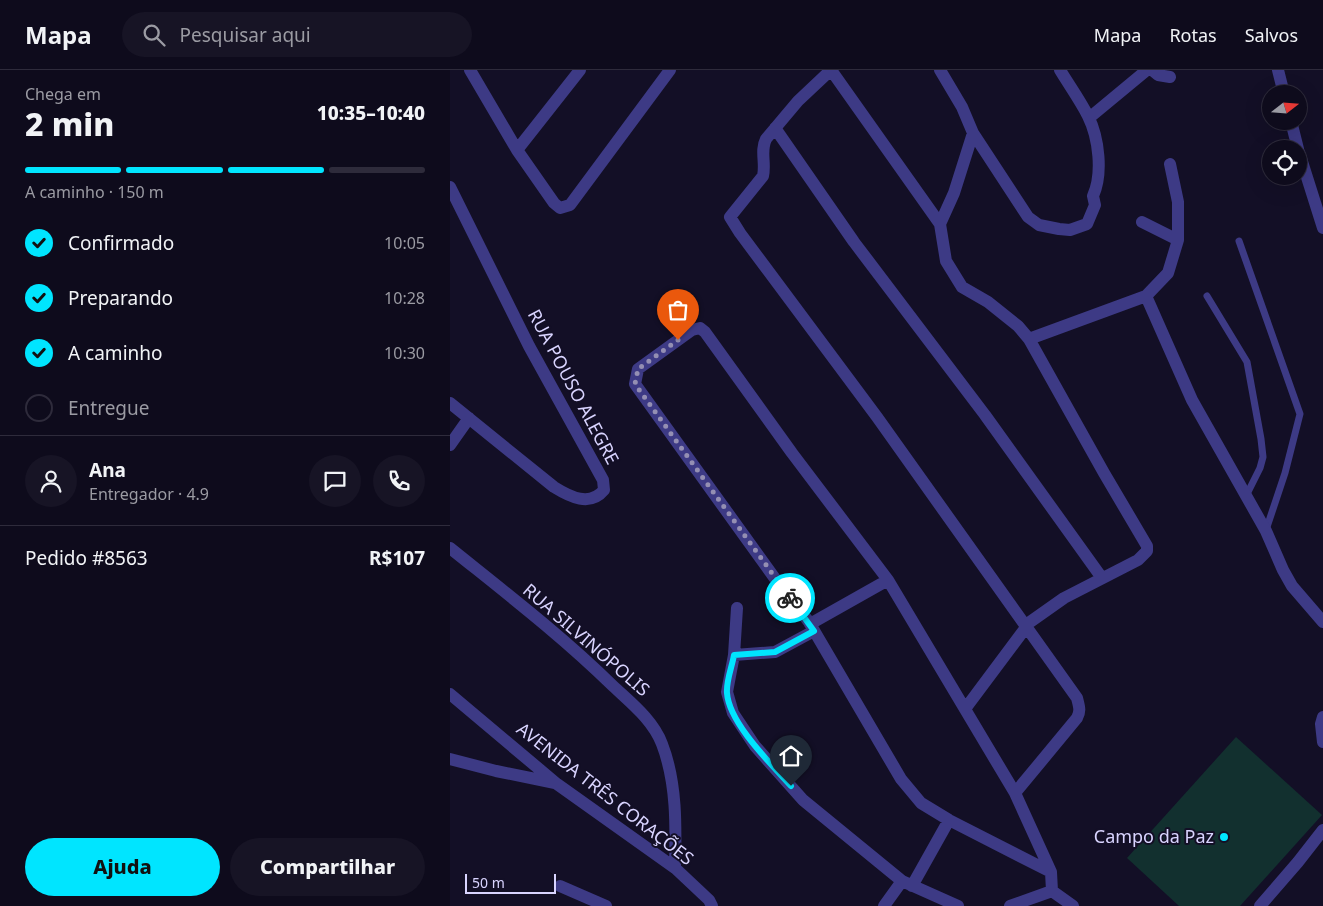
<!DOCTYPE html>
<html lang="pt">
<meta charset="utf-8">
<style>
:root{--surface:#0e0b1c;--page:#171425;--text:#f1f3f6;--muted:#9b9ba3;--line:#2e2b3b;--accent:#00e5ff}
body{margin:0;font-family:"Noto Sans",sans-serif;background:var(--page);color:var(--text);height:100vh;display:flex;flex-direction:column;font-size:19px;white-space:nowrap}
*{box-sizing:border-box;margin:0}
p{font-size:16px;color:var(--muted)}
.icon{flex:none;width:28px;height:28px;fill:none;stroke:currentColor;stroke-width:2;stroke-linecap:round;stroke-linejoin:round}
.map{position:relative;flex:1;overflow:hidden}
.sheet{display:flex;flex-direction:column;background:var(--surface);width:450px}
.sheet>*{flex:none}
.needle{width:32px;rotate:73deg}
.controls{position:absolute;left:812px;top:15px;display:grid;gap:10px}
.controls a{display:grid;place-items:center;width:45px;height:45px;border-radius:50%;background:var(--surface);box-shadow:0 5px 20px #0002,0 0 0 1px var(--line);font-size:25px}
.scale{position:absolute;left:15px;bottom:12px;width:91px;box-sizing:border-box;padding-left:5px;border:2px solid #d9d4ff;border-top:0;font-size:14px;line-height:18px;white-space:nowrap;color:#d9d4ff;-webkit-text-stroke:4px #130f26;paint-order:stroke}
.pin{position:absolute;display:grid;place-items:center;width:42px;height:42px;color:#fff;margin:-51px -21px;border-radius:50% 50% 50% 0;rotate:-45deg;box-shadow:0 0 5px #0007}
.pin .icon{rotate:45deg}
.courier{position:absolute;display:grid;place-items:center;width:50px;height:50px;margin:-25px;border:4px solid #00e5ff;border-radius:50%;background:#fff;color:#222;box-shadow:0 1px 6px #0007}
.headline em{font-style:normal;font-weight:800}
.headline div{display:flex;flex-direction:column-reverse}
.headline{display:flex;align-items:center;justify-content:space-between;height:85px;padding:0 25px}
h1{font-size:32px;font-weight:800;line-height:38px}
.bar{display:grid;grid-template-columns:repeat(4,1fr);gap:8px 5px;align-content:center;height:60px;padding:0 25px}
.bar i{height:6px;border-radius:4px;background:var(--line)}
.bar .on{background:var(--accent)}
.bar p{grid-column:span 4}
.line{display:flex;align-items:center;gap:12px;padding:0 25px;border-top:1px solid var(--line)}
.line div{flex:1}
.round{display:grid;place-items:center;flex:none;width:52px;height:52px;border-radius:26px;background:var(--page)}
ol{padding:0 25px;list-style:none}
li{display:flex;align-items:center;gap:15px;height:55px}
li p{margin-inline-start:auto}
li .icon{padding:5px;border-radius:50%;background:var(--accent);color:#111;stroke-width:4}
li:last-child{color:var(--muted)}
li i{width:28px;height:28px;border:2px solid var(--line);border-radius:50%}
.cta{display:flex;gap:10px;margin-top:auto;padding:10px 25px}
.cta a{flex:1;height:58px;border-radius:30px;background:var(--accent);color:#111;font-size:20px;font-weight:800;line-height:58px;text-align:center}
.cta a+a{background:var(--page);color:var(--text)}
header{display:flex;align-items:center;gap:30px;box-sizing:border-box;height:70px;padding:0 25px;background:var(--surface);border-bottom:1px solid var(--line)}
header strong{font-size:24px}
nav{display:flex;gap:28px;margin-inline-start:auto;font-size:18px}
.search{width:350px;height:45px;background:var(--page);display:flex;align-items:center;gap:12px;box-sizing:border-box;padding:0 18px;border-radius:28px;color:var(--muted);font-size:19px}
main{display:flex;flex:1;min-height:0}
.map>svg:first-child{display:block}
.green{fill:#12302f}
.lines{fill:none;stroke-linecap:round;stroke-linejoin:round}
.lane{stroke:#3d3a85;stroke-width:7}
.street{stroke:#3d3a85;stroke-width:12}
.done{stroke:#948fb3;stroke-width:5;stroke-dasharray:0 9}
.route{stroke:#00e5ff;stroke-width:6}
.poi-dot{fill:#00e5ff;stroke:#130f26;stroke-width:2}
.labels{text-anchor:middle;stroke-width:4;stroke-linejoin:round;paint-order:stroke}
.street-label{font-size:18px;fill:#d9d4ff;stroke:#130f26}
.poi-label{font-size:18px;fill:#d9d4ff;stroke:#130f26;text-anchor:end}
</style>
<header>
<strong>Mapa</strong>
<div class="search"><svg class="icon" aria-label="search" viewBox="0 0 24 24"><circle cx="10" cy="10" r="6"/><path d="M15 15l6 6"/></svg>Pesquisar aqui</div>
<nav><a>Mapa</a><a>Rotas</a><a>Salvos</a></nav>
</header>
<main>
<section class="sheet">
<div class="headline"><div><h1>2 min</h1><p>Chega em</p></div><em>10:35–10:40</em></div>
<div class="bar"><i class="on"></i><i class="on"></i><i class="on"></i><i></i><p>A caminho · 150 m</p></div>
<ol>
<li><svg class="icon" aria-label="check" viewBox="0 0 24 24"><path d="M5 12l5 5 9-10"/></svg>Confirmado<p>10:05</p></li>
<li><svg class="icon" aria-label="check" viewBox="0 0 24 24"><path d="M5 12l5 5 9-10"/></svg>Preparando<p>10:28</p></li>
<li><svg class="icon" aria-label="check" viewBox="0 0 24 24"><path d="M5 12l5 5 9-10"/></svg>A caminho<p>10:30</p></li>
<li><i></i>Entregue</li>
</ol>
<div class="line" style="height:90px"><a class="round"><svg class="icon" aria-label="person" viewBox="0 0 24 24"><circle cx="12" cy="8" r="4"/><path d="M4 21q1-7 8-7t8 7"/></svg></a><div><b>Ana</b><p>Entregador · 4.9</p></div><a class="round"><svg class="icon" aria-label="chat" viewBox="0 0 24 24"><path d="M4 5h16v11H9l-5 4z"/></svg></a><a class="round"><svg class="icon" aria-label="phone" viewBox="0 0 24 24"><path d="M5 4h4l2 5-3 2q2 4 5 5l2-3 5 2v4C11 20 4 13 5 4z"/></svg></a></div>
<div class="line" style="height:65px"><div>Pedido #8563</div><b>R$107</b></div>
<div class="cta"><a>Ajuda</a><a>Compartilhar</a></div>
</section>
<div class="map">
<svg width="873" height="836" viewBox="0 0 873 836">
<rect width="100%" height="100%" fill="#130f26"/>
<path class="green" d="M786 667 872 745 790 836H729L677 788Z"/>
<g class="lines">
<path class="lane" d="M789 171 850 344 835 403 816 460
M757 226 797 292 811 369 813 387 810 398 796 426"/>
<path class="street" d="M20 0 67 80 104 133 110 138 120 135 220 0
M381 0 348 31 316 69C310 81 316 93 313 106L280 147 290 163 427 347 627 628C629 636 631 641 627 648L565 723
M381 0 490 154
M490 0 512 37 523 63 578 147 589 155 609 159 620 160 637 154 645 135 643 126C653 104 649 68 638 46 630 30 619 15 610 0
M702 0 708 5 720 7
M828 0 834 24
M639 48 697 0
M841 51 848 79
M325 58 404 172 535 345 652 508
M523 63 504 123 490 154 496 191 512 217 538 232 568 256 579 269 696 226 718 203 728 170V132L720 94
M67 80 130 0
M849 82 873 158
M0 117 79 276 153 410 154 420C140 437 120 427 104 417L0 333
M692 152 728 170
M696 226 742 330 816 461 833 500 842 516 873 552
M0 375 19 348
M0 478C56 523 112 566 163 616 181 633 203 650 212 674 227 713 226 757 225 798
M287 538 284 585 277 622 283 643 305 676 353 730 452 811 508 836
M360 554 438 510
M284 585 325 582 364 561
M0 624 107 714 225 798 259 830 262 836
M515 639 580 552 614 528 688 490 697 481V476L654 403 579 269
M873 647 871 654 873 672
M0 689 46 701 105 713
M601 802 499 750 471 733 451 709 359 552 326 510 185 314 188 299 242 260 250 258 255 262 342 383 438 510 565 723 601 802 602 821
M110 816 156 836
M462 816 499 750
M434 836 452 811
M560 836 602 821 623 836
M810 836 848 792 873 760"/>
</g>
<g class="lines">
<path class="done" d="M228 270 188 299 185 314 340 528"/>
<path class="route" d="M340 528 364 561 325 582 284 585C282 597 276 611 277 623 279 653 321 694 341 716"/>
</g>
<circle class="poi-dot" cx="774" cy="767" r="5"/>
<g class="labels">
<g class="street-label">
<text transform="translate(123 317) rotate(62)" y="6">RUA POUSO ALEGRE</text>
<text transform="translate(136 570) rotate(41)" y="6">RUA SILVINÓPOLIS</text>
<text transform="translate(155 724) rotate(38)" y="6">AVENIDA TRÊS CORAÇÕES</text>
</g>
<g class="poi-label">
<text x="764" y="773">Campo da Paz</text>
</g>
</g>
</svg>
<div class="controls">
<a><svg class="needle" viewBox="-14 -14 28 28"><path d="M0-13l5 13h-10z" fill="#e53935"/><path d="M0 13l5-13h-10z" fill="#9b9ba3"/></svg></a>
<a><svg class="icon" aria-label="locate" viewBox="0 0 24 24"><circle cx="12" cy="12" r="6"/><path d="M12 2v4M12 18v4M2 12h4M18 12h4"/></svg></a>
</div>
<div class="scale">50 m</div>
<div class="pin" style="left:228px;top:270px;background:#ea580c"><svg class="icon" aria-label="bag" viewBox="0 0 24 24"><path d="M5 8h14l-1 12H6zM9 8a3 3 0 0 1 6 0"/></svg></div>
<div class="pin" style="left:341px;top:716px;background:#1f2937"><svg class="icon" aria-label="home" viewBox="0 0 24 24"><path d="M3 11l9-7 9 7M6 9v11h12V9"/></svg></div>
<div class="courier" style="left:340px;top:528px"><svg class="icon" aria-label="bike" viewBox="0 0 24 24"><circle cx="6" cy="16" r="4"/><circle cx="18" cy="16" r="4"/><path d="M6 16l4-8h5l3 8M10 8l3 8H6M13 5h3"/></svg></div>
</div>
</main>
